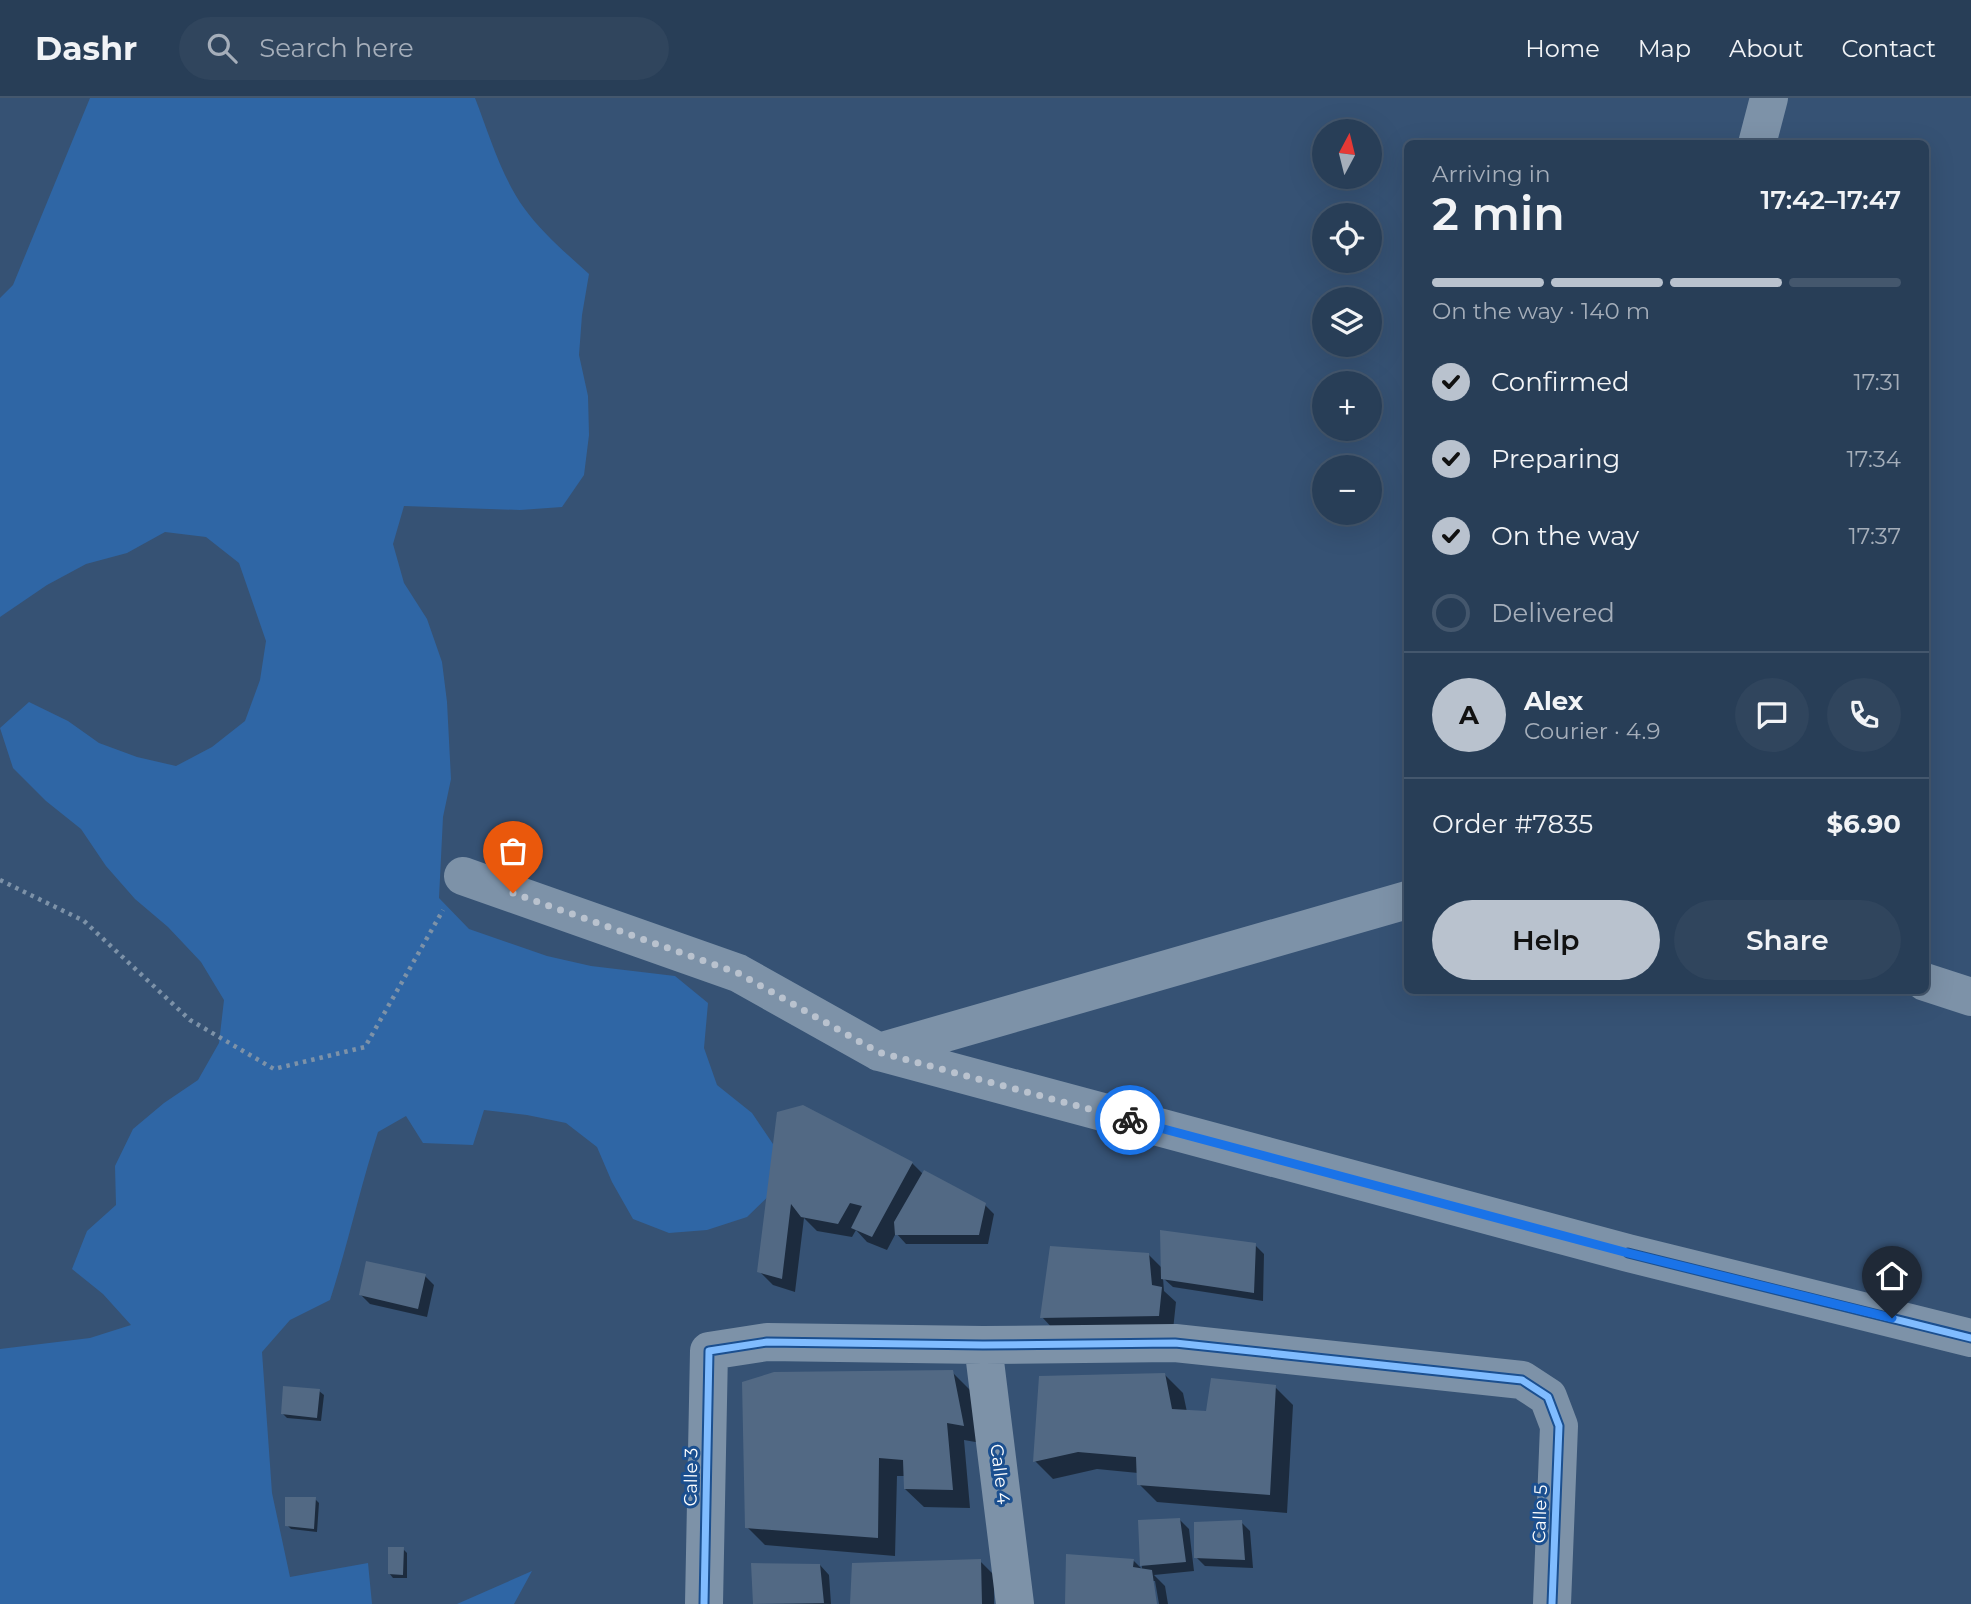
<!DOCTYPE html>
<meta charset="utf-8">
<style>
:root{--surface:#283e57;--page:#30455d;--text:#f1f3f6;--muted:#a5aeba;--line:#44576d;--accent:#b9c2ce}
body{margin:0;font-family:Montserrat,sans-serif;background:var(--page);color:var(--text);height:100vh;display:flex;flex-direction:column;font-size:26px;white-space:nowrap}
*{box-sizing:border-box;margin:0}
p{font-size:23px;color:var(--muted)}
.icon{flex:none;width:38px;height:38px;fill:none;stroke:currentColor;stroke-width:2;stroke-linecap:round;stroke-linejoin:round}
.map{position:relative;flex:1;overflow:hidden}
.side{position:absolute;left:1404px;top:42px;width:525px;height:854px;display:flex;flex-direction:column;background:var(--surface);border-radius:10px;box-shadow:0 7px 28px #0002,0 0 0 2px var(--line)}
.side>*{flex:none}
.needle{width:46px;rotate:7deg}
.fabs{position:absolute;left:1312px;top:21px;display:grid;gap:14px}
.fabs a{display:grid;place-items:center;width:70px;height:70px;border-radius:50%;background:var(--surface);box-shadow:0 7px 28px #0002,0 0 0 2px var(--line);font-size:35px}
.pin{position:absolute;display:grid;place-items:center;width:60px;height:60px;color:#fff;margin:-72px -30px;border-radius:50% 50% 50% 0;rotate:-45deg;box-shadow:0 0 7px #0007}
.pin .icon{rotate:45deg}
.courier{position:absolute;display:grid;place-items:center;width:70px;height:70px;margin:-35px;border:5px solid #1a73e8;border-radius:50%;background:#fff;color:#222;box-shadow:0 2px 9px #0007}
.headline em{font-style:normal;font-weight:600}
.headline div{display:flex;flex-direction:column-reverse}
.headline{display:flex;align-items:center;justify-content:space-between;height:119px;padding:0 28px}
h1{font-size:46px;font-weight:600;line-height:52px}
.bar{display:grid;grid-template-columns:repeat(4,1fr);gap:10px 7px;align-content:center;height:84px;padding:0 28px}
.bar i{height:9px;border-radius:5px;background:var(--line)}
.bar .on{background:var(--accent)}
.bar p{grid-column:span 4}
.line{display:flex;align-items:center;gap:18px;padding:0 28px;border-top:2px solid var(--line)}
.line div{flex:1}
.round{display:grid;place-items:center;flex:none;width:74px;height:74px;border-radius:37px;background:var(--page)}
ol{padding:0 28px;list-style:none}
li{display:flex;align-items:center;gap:21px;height:77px}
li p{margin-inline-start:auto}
li .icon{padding:7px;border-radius:50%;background:var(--accent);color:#111;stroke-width:4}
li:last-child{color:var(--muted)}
li i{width:38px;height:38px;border:4px solid var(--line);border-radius:50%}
.button{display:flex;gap:14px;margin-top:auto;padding:14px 28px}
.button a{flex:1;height:80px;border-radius:42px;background:var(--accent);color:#111;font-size:28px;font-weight:600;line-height:80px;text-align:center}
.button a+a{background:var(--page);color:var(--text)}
header{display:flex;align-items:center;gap:42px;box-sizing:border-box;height:98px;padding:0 35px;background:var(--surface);border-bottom:2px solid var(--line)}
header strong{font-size:33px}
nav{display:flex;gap:38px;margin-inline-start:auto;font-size:24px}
.search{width:490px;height:63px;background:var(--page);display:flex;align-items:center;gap:18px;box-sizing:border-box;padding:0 24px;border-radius:38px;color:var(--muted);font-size:26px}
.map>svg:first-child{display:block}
.green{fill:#2f66a5}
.shadow{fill:#0007}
.building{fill:#526984}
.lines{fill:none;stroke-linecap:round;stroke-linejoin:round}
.path{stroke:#7d92a8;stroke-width:4.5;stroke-dasharray:3.5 5;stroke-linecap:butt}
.minor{stroke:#7d92a8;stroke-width:38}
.cycleway-casing{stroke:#1b4f8f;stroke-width:11}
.cycleway{stroke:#80bcff;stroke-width:7}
.done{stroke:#b9c2ce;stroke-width:7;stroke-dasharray:0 12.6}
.route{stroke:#1a73e8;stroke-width:9}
.labels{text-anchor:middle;stroke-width:6;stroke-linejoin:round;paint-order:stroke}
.street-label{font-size:18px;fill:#fff;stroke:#1b4f8f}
</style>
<header>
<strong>Dashr</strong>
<div class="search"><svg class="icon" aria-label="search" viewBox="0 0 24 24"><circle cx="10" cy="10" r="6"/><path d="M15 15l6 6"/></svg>Search here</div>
<nav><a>Home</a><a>Map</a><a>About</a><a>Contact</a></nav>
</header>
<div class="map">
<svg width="1971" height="1506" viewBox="0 0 1971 1506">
<rect width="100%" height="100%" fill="#365274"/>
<path class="green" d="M90 0H475C489 36 501 78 524 110 542 135 566 155 589 176L582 217 579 257 588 298 589 337 584 377 562 409 520 412 404 408 393 446 404 485 427 521 442 564 447 604 451 681 443 719 439 800 469 831 547 858 591 868 675 878 708 905 704 950 717 987 752 1015 775 1049 778 1089 747 1119 707 1132 669 1135 633 1121 612 1084 597 1049 566 1025 527 1017 484 1012 473 1047 423 1045 406 1018 378 1034C360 1090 348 1146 330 1202L290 1222 262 1254 272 1395 290 1479 368 1465 372 1506H0V1251L90 1240 131 1227 103 1196 72 1171 87 1133 116 1107 115 1068 133 1031 164 1005 198 982 219 945 224 902 201 864 168 829 135 801 106 768 81 731 46 703 13 670 0 630 29 604 68 623 99 645 137 659 176 668 212 649 245 623 260 582 266 543 239 465 206 439 165 434 127 455 86 466 47 487 0 519V200L13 187Z
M532 1473 514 1506H457Z"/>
<path class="shadow" d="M779 1016 912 1065 924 1077 985 1107 994 1116 988 1146H906L896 1135 887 1152 867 1144 856 1132 852 1139 817 1133 804 1120 795 1194 773 1187 759 1173Z
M1255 1147 1264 1156 1263 1203 1173 1189 1163 1180 1164 1193 1176 1204 1173 1232 1055 1233 1042 1219 1148 1156 1163 1171Z
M425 1178 434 1187 427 1219 370 1206 360 1196Z
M952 1274 970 1292 981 1345 964 1342 970 1410 924 1409 905 1391V1378H897L895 1458 765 1447 747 1429Z
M1165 1277 1183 1295 1187 1314 1207 1315 1275 1289 1293 1307 1287 1415 1157 1404 1139 1386 1138 1375 1097 1371 1053 1381 1035 1363Z
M319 1293 324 1297 321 1323 287 1320 283 1316Z
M315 1401 319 1405 317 1434 291 1431 287 1427Z
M1179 1421 1189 1431 1194 1473 1154 1477 1165 1488 1168 1506H1159L1155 1483H1152L1155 1506H1067L1133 1462 1142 1471 1139 1424Z
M1241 1424 1250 1433 1253 1470 1205 1468 1196 1459Z
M403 1451 407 1455V1480H393L389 1475Z
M980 1463 994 1477V1506H851Z
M820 1467 829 1477 831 1506 754 1505Z"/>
<path class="building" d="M803 1007 913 1064 872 1139 851 1130 862 1108 850 1105 838 1126 801 1119 791 1106 782 1181 757 1174 777 1014Z
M924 1072 986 1105 979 1137H895L894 1124Z
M1160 1132 1256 1145 1254 1195 1161 1181Z
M1050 1148 1149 1155 1152 1187 1162 1189 1159 1218 1040 1220Z
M366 1163 426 1176 418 1211 359 1197Z
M953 1272 964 1328 947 1325 953 1392 904 1391 903 1362 879 1360 878 1440 745 1430 742 1284 774 1274Z
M1165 1275 1172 1311 1206 1313 1211 1280 1276 1287 1270 1397 1137 1387 1136 1359 1078 1354 1033 1364 1039 1278Z
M283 1288 320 1291 317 1320 281 1316Z
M285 1399H316L314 1431 285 1428Z
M1180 1420 1186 1464 1140 1468 1138 1422Z
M1242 1422 1245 1462 1194 1460V1424Z
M388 1449H404L403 1477 388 1476Z
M1066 1456 1134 1461 1133 1469 1152 1472 1157 1506H1065Z
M981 1461 982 1506H850L852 1465Z
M751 1465 820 1466 824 1505 753 1506Z"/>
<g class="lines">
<path class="path" d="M0 782 84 823 190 922 274 971 365 949 443 812"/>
<path class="minor" d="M1757 46 1769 0
M463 778 738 875 879 954 1628 1155 1971 1240
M1925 884 1971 899
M879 954 1407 802
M983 1247 1015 1506
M704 1506 709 1253 767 1244 983 1247 1175 1245 1522 1282 1548 1299 1559 1328 1552 1506"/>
<g class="cycleway-casing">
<path id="cycleway" d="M1628 1155 1971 1240
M704 1506 709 1253 767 1244 983 1247 1175 1245 1522 1282 1548 1299 1559 1328 1552 1506"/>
</g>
<use href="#cycleway" class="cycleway"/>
</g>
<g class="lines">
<path class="done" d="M513 795 738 875 878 954 1130 1022"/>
<path class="route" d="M1130 1022 1628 1155 1892 1220"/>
</g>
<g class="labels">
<g class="street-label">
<text transform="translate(1000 1376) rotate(83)" y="6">Calle 4</text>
<text transform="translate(691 1379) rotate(-89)" y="6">Calle 3</text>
<text transform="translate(1540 1416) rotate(-88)" y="6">Calle 5</text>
</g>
</g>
</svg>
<div class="fabs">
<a><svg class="needle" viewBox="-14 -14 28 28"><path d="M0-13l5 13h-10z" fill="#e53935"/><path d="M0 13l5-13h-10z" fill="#a5aeba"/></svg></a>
<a><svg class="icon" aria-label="locate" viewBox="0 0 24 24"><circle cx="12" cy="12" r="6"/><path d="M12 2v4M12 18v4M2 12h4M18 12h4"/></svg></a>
<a><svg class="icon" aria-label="layers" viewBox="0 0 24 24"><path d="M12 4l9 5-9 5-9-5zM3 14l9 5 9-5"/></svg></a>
<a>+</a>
<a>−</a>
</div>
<div class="pin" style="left:513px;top:795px;background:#ea580c"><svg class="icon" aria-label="bag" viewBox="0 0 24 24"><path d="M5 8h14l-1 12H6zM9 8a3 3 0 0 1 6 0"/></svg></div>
<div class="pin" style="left:1892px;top:1220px;background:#1f2937"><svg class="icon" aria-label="home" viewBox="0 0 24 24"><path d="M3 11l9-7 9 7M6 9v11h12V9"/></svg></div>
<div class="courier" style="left:1130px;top:1022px"><svg class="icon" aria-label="bike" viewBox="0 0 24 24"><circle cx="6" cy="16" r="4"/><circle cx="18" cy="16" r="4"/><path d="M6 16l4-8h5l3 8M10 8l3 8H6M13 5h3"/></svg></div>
<section class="side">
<div class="headline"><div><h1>2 min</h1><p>Arriving in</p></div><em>17:42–17:47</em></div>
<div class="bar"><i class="on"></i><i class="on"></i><i class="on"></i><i></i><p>On the way · 140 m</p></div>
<ol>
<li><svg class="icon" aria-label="check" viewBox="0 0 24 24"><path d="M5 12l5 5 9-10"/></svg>Confirmed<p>17:31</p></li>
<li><svg class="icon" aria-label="check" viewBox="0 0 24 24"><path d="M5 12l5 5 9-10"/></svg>Preparing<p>17:34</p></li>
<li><svg class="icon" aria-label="check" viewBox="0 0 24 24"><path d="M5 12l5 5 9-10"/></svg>On the way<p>17:37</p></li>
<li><i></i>Delivered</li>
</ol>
<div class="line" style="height:126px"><b class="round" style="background:var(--accent);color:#111">A</b><div><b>Alex</b><p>Courier · 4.9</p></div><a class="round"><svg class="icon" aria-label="chat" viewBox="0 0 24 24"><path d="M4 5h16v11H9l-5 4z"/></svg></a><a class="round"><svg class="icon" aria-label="phone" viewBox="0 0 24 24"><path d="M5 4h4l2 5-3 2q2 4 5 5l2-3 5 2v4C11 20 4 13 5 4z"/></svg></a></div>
<div class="line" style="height:91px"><div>Order #7835</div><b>$6.90</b></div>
<div class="button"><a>Help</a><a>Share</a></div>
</section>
</div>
